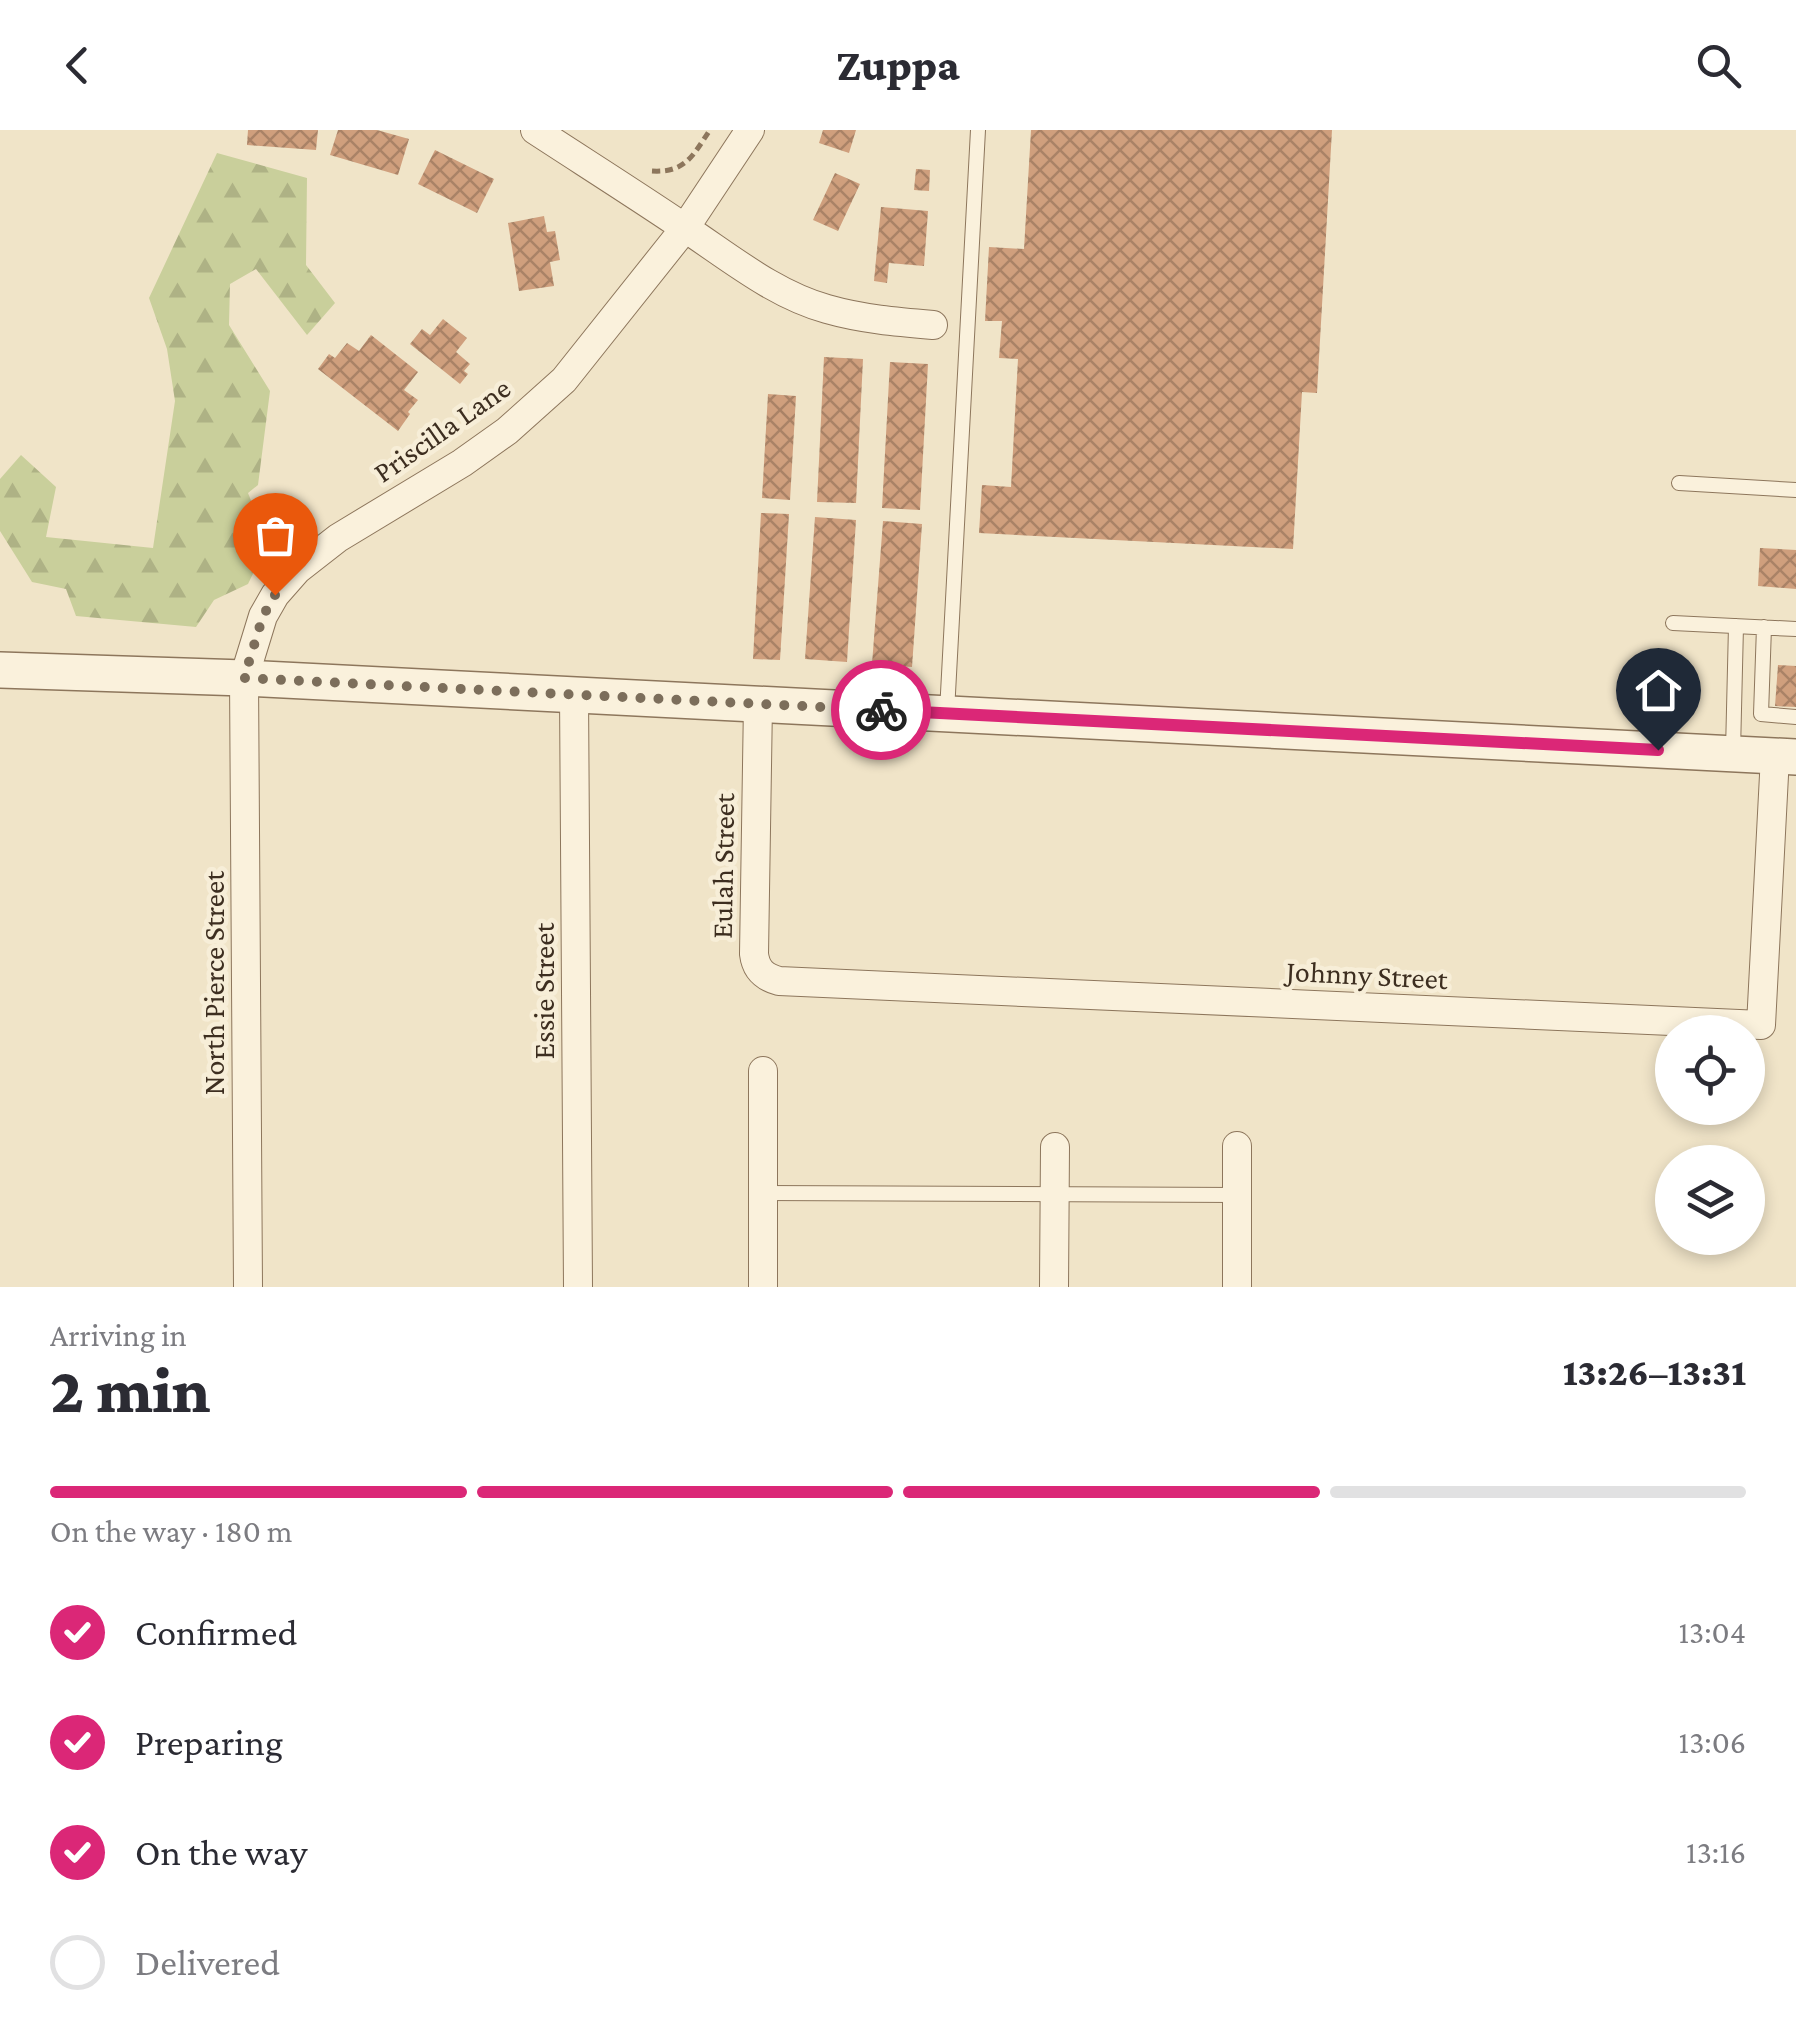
<!DOCTYPE html>
<meta charset="utf-8">
<style>
:root{--surface:#fff;--page:#f7f7f7;--text:#2b2b33;--muted:#7c7c81;--line:#e1e1e2;--accent:#db2777}
body{margin:0;font-family:"Crimson Pro",serif;background:var(--page);color:var(--text);height:100vh;display:flex;flex-direction:column;font-size:38px;white-space:nowrap}
*{box-sizing:border-box;margin:0}
p{font-size:32px;color:var(--muted)}
.icon{flex:none;width:55px;height:55px;fill:none;stroke:currentColor;stroke-width:2;stroke-linecap:round;stroke-linejoin:round}
.map{position:relative;height:1157px;overflow:hidden}
.side{display:flex;flex-direction:column;background:var(--surface);flex:1}
.side>*{flex:none}
.fabs{position:absolute;left:1655px;top:885px;display:grid;gap:20px}
.fabs a{display:grid;place-items:center;width:110px;height:110px;border-radius:50%;background:var(--surface);box-shadow:0 5px 15px #0003;font-size:50px}
.pin{position:absolute;display:grid;place-items:center;width:85px;height:85px;color:#fff;margin:-102px -42px;border-radius:50% 50% 50% 0;rotate:-45deg;box-shadow:0 0 10px #0007}
.pin .icon{rotate:45deg}
.courier{position:absolute;display:grid;place-items:center;width:100px;height:100px;margin:-50px;border:8px solid #db2777;border-radius:50%;background:#fff;color:#222;box-shadow:0 2px 12px #0007}
.summary em{font-style:normal;font-weight:800}
.summary div{display:flex;flex-direction:column-reverse}
.summary{display:flex;align-items:center;justify-content:space-between;height:170px;padding:0 50px}
h1{font-size:65px;font-weight:800;line-height:75px}
.bar{display:grid;grid-template-columns:repeat(4,1fr);gap:15px 10px;align-content:center;height:120px;padding:0 50px}
.bar i{height:12px;border-radius:8px;background:var(--line)}
.bar .current{background:var(--accent)}
.bar p{grid-column:span 4}
ol{padding:0 50px;list-style:none}
li{display:flex;align-items:center;gap:30px;height:110px}
li p{margin-inline-start:auto}
li .icon{padding:10px;border-radius:50%;background:var(--accent);color:#fff;stroke-width:4}
li:last-child{color:var(--muted)}
li i{width:55px;height:55px;border:5px solid var(--line);border-radius:50%}
header{display:flex;justify-content:space-between;align-items:center;height:130px;padding:0 50px;background:var(--surface);font-size:45px;font-weight:800}
.map>svg:first-child{display:block}
.forest{fill:url(#forest-firs)}
.building{fill:url(#building-cross-hatch)}
.lines{fill:none;stroke-linecap:round;stroke-linejoin:round}
.service-casing{stroke:#8d765c;stroke-width:16}
.minor-casing{stroke:#8d765c;stroke-width:30}
.tertiary-casing{stroke:#8d765c;stroke-width:38}
.path{stroke:#8d765c;stroke-width:5;stroke-dasharray:8 5;stroke-linecap:butt}
.service{stroke:#faf1dc;stroke-width:14}
.minor{stroke:#faf1dc;stroke-width:28}
.tertiary{stroke:#faf1dc;stroke-width:35}
.done{stroke:#7c6e5b;stroke-width:10;stroke-dasharray:0 18}
.route{stroke:#db2777;stroke-width:12}
.labels{text-anchor:middle;stroke-width:9;stroke-linejoin:round;paint-order:stroke}
.street-label{font-size:30px;fill:#3d2e20;stroke:#f7eed8}
</style>
<header><svg class="icon" aria-label="back" viewBox="0 0 24 24"><path d="M15 5l-7 7 7 7"/></svg>Zuppa<svg class="icon" aria-label="search" viewBox="0 0 24 24"><circle cx="10" cy="10" r="6"/><path d="M15 15l6 6"/></svg></header>
<div class="map">
<svg width="1796" height="1157" viewBox="0 0 1796 1157">
<defs>
<pattern id="forest-firs" width="22" height="20" patternUnits="userSpaceOnUse" patternTransform="scale(2.5)"><rect width="22" height="20" fill="#c9cf9b"/><path d="M5 1l3.5 6h-7zM16 11l3.5 6h-7z" fill="#aeb285"/></pattern>
<pattern id="building-cross-hatch" width="8" height="8" patternUnits="userSpaceOnUse" patternTransform="scale(2.5)"><rect width="8" height="8" fill="#cf9f7d"/><path d="M0 0l8 8M0 8l8-8" fill="none" stroke="#a98266"/></pattern>
</defs>
<rect width="100%" height="100%" fill="#f0e4c8"/>
<path class="forest" d="M217 23 307 48 306 135 335 173 307 205 256 139 230 154 229 195 270 261 258 355 248 363 268 413 248 454 214 470 196 497 76 486 66 459 32 452 0 401V349L21 325 56 357 46 407 153 418 175 271 167 219 149 168Z"/>
<path class="building" d="M248 0H318L316 20 247 15Z
M338 0H377L409 9 398 45 330 25Z
M823 0H856L849 23 819 13Z
M1031 0H1332L1317 263 1302 262 1293 419 979 403 982 355 1011 357 1018 229 999 228 1002 191H985L989 117 1024 119Z
M435 20 494 49 477 83 418 54Z
M916 39 930 40 929 61 914 60Z
M835 43 860 54 838 101 813 90Z
M881 77 928 81 924 136 889 133 887 153 874 151Z
M544 86 547 102 555 101 560 130 550 132 554 156 519 161 508 93Z
M443 189 467 208 456 222 470 234 464 241 468 244 460 254 410 214 422 199 430 205Z
M371 205 418 242 404 260 418 270 408 282 410 284 398 301 318 239 329 224 335 228 347 213 359 221Z
M824 227 863 229 856 373 817 372Z
M890 232 928 234 920 380 882 378Z
M768 264 796 266 790 370 762 368Z
M761 383 789 384 780 530 753 529Z
M815 387 856 390 847 532 805 529Z
M883 391 922 394 912 537 872 534Z
M1760 418 1796 420V459L1758 456Z
M1778 535 1796 536V577L1775 576Z"/>
<g class="lines">
<g class="service-casing">
<path id="service" d="M1679 353 1796 360
M1673 493 1796 499
M1764 497 1761 584 1796 587
M947 582 978 0
M1733 621 1736 496
M763 1063 1237 1065"/>
</g>
<g class="minor-casing">
<path id="minor" d="M535 0C584 32 633 63 682 96 728 126 773 164 827 179 862 189 897 192 933 195
M574 564 578 1157
M758 573 754 824C756 840 764 847 779 851L1761 895 1775 626
M763 941V1157
M248 1157 244 548 263 486 275 465 297 440 338 408 462 333 507 301 564 250 685 98 750 0
M1054 1157 1055 1017
M1237 1157V1016"/>
</g>
<g class="tertiary-casing">
<path id="tertiary" d="M0 540 244 548 1796 627"/>
</g>
<path class="path" d="M652 41C686 43 693 25 710 0"/>
<use href="#service" class="service"/>
<use href="#minor" class="minor"/>
<use href="#tertiary" class="tertiary"/>
</g>
<g class="lines">
<path class="done" d="M275 465 263 486 244 548 881 580"/>
<path class="route" d="M881 580 1658 620"/>
</g>
<g class="labels">
<g class="street-label">
<text transform="translate(442 300) rotate(-35)" y="10">Priscilla Lane</text>
<text transform="translate(723 736) rotate(-89)" y="10">Eulah Street</text>
<text transform="translate(1367 845) rotate(3)" y="10">Johnny Street</text>
<text transform="translate(214 853) rotate(-90)" y="10">North Pierce Street</text>
<text transform="translate(544 861) rotate(-90)" y="10">Essie Street</text>
</g>
</g>
</svg>
<div class="fabs">
<a><svg class="icon" aria-label="locate" viewBox="0 0 24 24"><circle cx="12" cy="12" r="6"/><path d="M12 2v4M12 18v4M2 12h4M18 12h4"/></svg></a>
<a><svg class="icon" aria-label="layers" viewBox="0 0 24 24"><path d="M12 4l9 5-9 5-9-5zM3 14l9 5 9-5"/></svg></a>
</div>
<div class="pin" style="left:275px;top:465px;background:#ea580c"><svg class="icon" aria-label="bag" viewBox="0 0 24 24"><path d="M5 8h14l-1 12H6zM9 8a3 3 0 0 1 6 0"/></svg></div>
<div class="pin" style="left:1658px;top:620px;background:#1f2937"><svg class="icon" aria-label="home" viewBox="0 0 24 24"><path d="M3 11l9-7 9 7M6 9v11h12V9"/></svg></div>
<div class="courier" style="left:881px;top:580px"><svg class="icon" aria-label="bike" viewBox="0 0 24 24"><circle cx="6" cy="16" r="4"/><circle cx="18" cy="16" r="4"/><path d="M6 16l4-8h5l3 8M10 8l3 8H6M13 5h3"/></svg></div>
</div>
<section class="side">
<div class="summary"><div><h1>2 min</h1><p>Arriving in</p></div><em>13:26–13:31</em></div>
<div class="bar"><i class="current"></i><i class="current"></i><i class="current"></i><i></i><p>On the way · 180 m</p></div>
<ol>
<li><svg class="icon" aria-label="check" viewBox="0 0 24 24"><path d="M5 12l5 5 9-10"/></svg>Confirmed<p>13:04</p></li>
<li><svg class="icon" aria-label="check" viewBox="0 0 24 24"><path d="M5 12l5 5 9-10"/></svg>Preparing<p>13:06</p></li>
<li><svg class="icon" aria-label="check" viewBox="0 0 24 24"><path d="M5 12l5 5 9-10"/></svg>On the way<p>13:16</p></li>
<li><i></i>Delivered</li>
</ol>
</section>
